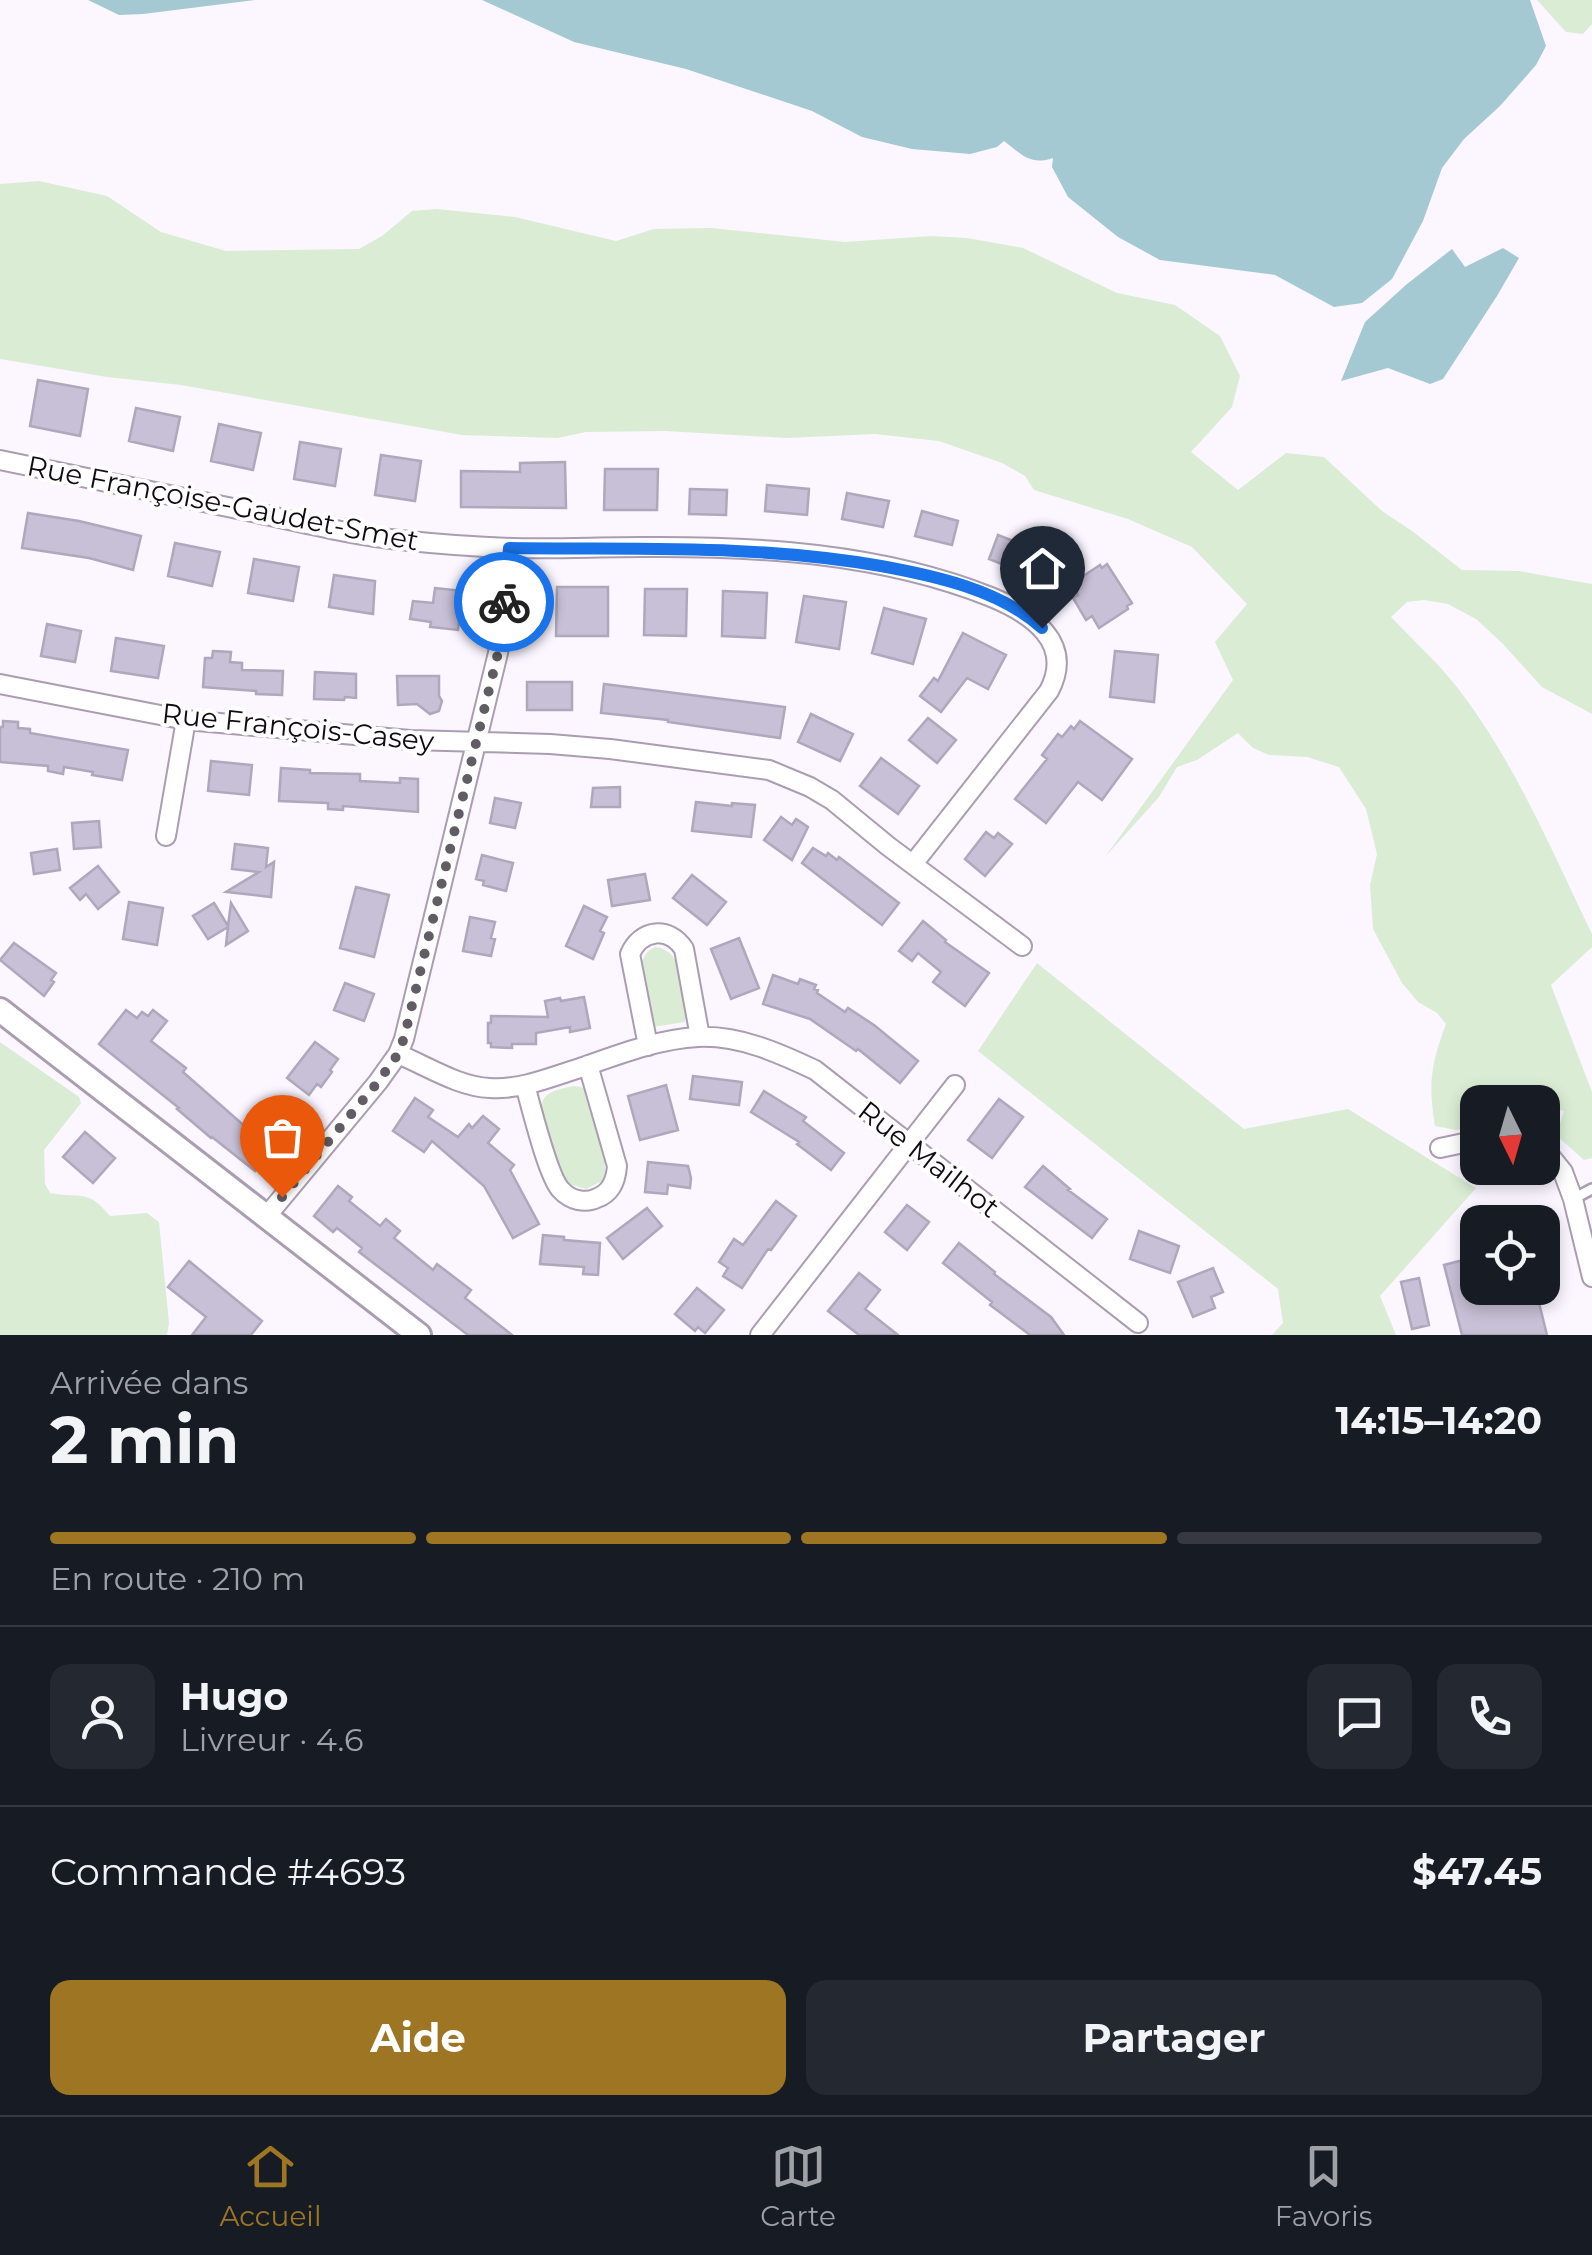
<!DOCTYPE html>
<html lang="fr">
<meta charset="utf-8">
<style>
:root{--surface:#171b24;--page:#242831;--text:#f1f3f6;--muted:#9ea1a6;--line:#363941;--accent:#9e7623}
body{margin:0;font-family:Montserrat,sans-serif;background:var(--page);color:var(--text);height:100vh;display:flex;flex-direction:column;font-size:38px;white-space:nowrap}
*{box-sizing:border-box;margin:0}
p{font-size:32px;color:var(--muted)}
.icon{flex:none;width:55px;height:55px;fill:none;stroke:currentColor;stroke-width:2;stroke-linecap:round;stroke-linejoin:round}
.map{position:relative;height:1335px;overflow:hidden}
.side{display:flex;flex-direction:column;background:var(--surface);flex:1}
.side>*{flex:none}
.needle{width:65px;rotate:175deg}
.tools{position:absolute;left:1460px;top:1085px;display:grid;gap:20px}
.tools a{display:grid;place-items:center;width:100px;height:100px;border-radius:20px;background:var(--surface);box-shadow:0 5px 15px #0003;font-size:50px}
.pin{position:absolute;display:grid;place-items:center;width:85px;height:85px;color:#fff;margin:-102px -42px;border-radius:50% 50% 50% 0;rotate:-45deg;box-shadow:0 0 10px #0007}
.pin .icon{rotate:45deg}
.courier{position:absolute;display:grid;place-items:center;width:100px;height:100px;margin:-50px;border:8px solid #1a73e8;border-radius:50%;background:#fff;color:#222;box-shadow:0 2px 12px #0007}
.summary em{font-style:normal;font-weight:700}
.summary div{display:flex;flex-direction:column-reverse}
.summary{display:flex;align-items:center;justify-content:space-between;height:170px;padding:0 50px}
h1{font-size:65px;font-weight:700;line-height:75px}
.bar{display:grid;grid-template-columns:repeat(4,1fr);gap:15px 10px;align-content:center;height:120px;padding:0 50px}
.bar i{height:12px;border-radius:8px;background:var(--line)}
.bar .active{background:var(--accent)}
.bar p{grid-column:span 4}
.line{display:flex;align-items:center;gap:25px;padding:0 50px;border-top:2px solid var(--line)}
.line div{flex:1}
.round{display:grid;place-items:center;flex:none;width:105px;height:105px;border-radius:20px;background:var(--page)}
.primary-button{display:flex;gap:20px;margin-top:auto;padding:20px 50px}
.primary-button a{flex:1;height:115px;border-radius:20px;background:var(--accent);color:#fff;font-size:40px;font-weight:700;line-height:115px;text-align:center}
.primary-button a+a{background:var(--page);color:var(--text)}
.tabs{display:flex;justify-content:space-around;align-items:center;height:140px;border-top:2px solid var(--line);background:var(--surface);font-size:28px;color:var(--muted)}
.tabs a{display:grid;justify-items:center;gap:5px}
.tabs .active{color:var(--accent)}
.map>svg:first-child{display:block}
.green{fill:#daedd4}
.water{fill:#a4c9d3}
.building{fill:#c8c0d6;stroke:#afa7bd;stroke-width:2.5}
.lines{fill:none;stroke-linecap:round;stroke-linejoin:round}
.service-casing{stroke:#aa9db1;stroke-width:14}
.minor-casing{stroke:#aa9db1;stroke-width:22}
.tertiary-casing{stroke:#aa9db1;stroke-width:28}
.service{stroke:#fff;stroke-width:9}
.minor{stroke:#fff;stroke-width:18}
.tertiary{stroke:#fff;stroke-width:22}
.done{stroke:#625d64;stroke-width:10;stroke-dasharray:0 18}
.route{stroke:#1a73e8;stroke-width:12}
.labels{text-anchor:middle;stroke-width:8;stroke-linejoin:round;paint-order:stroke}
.street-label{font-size:28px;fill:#0f0b11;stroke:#fff}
</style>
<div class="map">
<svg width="1592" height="1335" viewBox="0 0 1592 1335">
<rect width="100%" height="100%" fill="#fbf6ff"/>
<path class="green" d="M1537 0H1592V24L1583 34 1566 32Z
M39 181 107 196 161 232 226 251 359 249 382 236 412 211 437 209 515 217 616 241 654 229 711 228 845 242 931 236 967 238 1023 248 1117 293 1175 305 1220 336 1240 376 1232 407 1191 452 1238 490 1286 453 1324 457 1382 511 1412 531 1462 570 1519 571 1592 584V714L1542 687 1502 643 1476 619 1448 604 1424 600 1407 602 1391 617C1407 634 1424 650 1440 667 1506 741 1549 845 1592 934V947L1551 985 1592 1092V1158L1584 1160 1556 1135 1564 1111 1543 1105 1542 1102H1478L1477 1128 1456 1130 1435 1126C1428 1082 1431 1065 1446 1024L1437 1013 1418 1002 1402 983 1373 929 1370 885 1377 854 1366 809 1339 767 1307 757 1269 755 1253 748 1238 733 1197 760 1177 767 1159 797 1105 857 1233 680 1215 642 1247 604 1192 547 1128 519 1034 490 1025 476 1002 463 939 441 875 434 787 438 665 431 586 432 557 438 462 435 181 385 107 377 0 359V184Z
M655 947C686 950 683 994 686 1018L685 1022 653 1027 651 1022 640 964 647 952Z
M1037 963 1244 1129 1348 1109 1476 1188 1380 1296 1396 1335H1272L1283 1323 1278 1289 978 1051Z
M0 1042 79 1097 81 1103 44 1150 45 1184 50 1193C82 1199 87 1188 110 1216L147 1213 159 1222 169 1323 167 1335H0Z
M573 1086 581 1087 587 1091 605 1156V1173L602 1181 586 1189 569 1184 562 1174 541 1107C544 1090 558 1090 573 1086Z"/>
<path class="water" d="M88 0H255L143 14 119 15Z
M482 0H1530L1546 46 1536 65 1500 106 1464 139 1442 168 1423 221 1392 279 1362 303 1334 307 1275 275 1160 260 1118 237 1068 197 1052 167 1053 158C1030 166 1021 154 1004 141L997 147 970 154 912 149 862 137 812 111 686 69 574 42Z
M1503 248 1519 258 1497 296 1443 379 1430 384 1388 368 1341 381 1365 322 1407 284 1452 249 1465 267Z"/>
<path class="building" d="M38 380 88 389 80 436 30 426Z
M136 408 180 417 173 451 129 441Z
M219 424 261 433 253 470 211 461Z
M300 442 341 449 335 486 294 479Z
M381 455 421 461 415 501 375 495Z
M565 462 566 508 461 507V471L520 472V463Z
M605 469H658L657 510H604Z
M767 485 809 489 807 515 765 511Z
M690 489 727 490 726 515 689 514Z
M847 493 889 501 883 527 842 519Z
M922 511 958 521 952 545 915 536Z
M28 513 79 521 141 536 133 570 89 558 22 548Z
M998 535 1036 550 1027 574 989 559Z
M175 543 220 552 212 586 168 576Z
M254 559 299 567 293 601 248 593Z
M1107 564 1132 603 1127 606 1128 609 1099 628 1092 616 1086 620 1073 598 1078 595 1071 584 1100 565 1102 568Z
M334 575 375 581 373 614 329 607Z
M557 587H608V636H556Z
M435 588 463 591 458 630 430 627 431 622 410 619 413 601 433 603Z
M645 589H687L686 636 644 635Z
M723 591 767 593 765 638 722 636Z
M804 596 846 602 839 649 796 642Z
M884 608 926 619 913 664 872 653Z
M47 624 81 631 75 662 41 656Z
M963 633 1006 655 988 689 967 678 941 712 920 696 934 678 938 681Z
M116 638 164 646 158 678 111 671Z
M213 651 231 652 230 662 242 663V670L283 671 282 695 256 694V691L203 687 205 658H212Z
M1115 651 1158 655 1154 702 1110 697Z
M315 672 356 674V698L345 697 344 700 314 699Z
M397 676H439V696L442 701 439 711 430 714 417 704 398 705Z
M527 682H572V710H527Z
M604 684 785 707 780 738 668 722V720L601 713Z
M811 714 853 734 840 761 798 742Z
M928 718 956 740 937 763 909 740Z
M3 721 18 722V728L30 729V733L128 750 122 780 92 775 93 772 64 767 63 774 48 771V766L0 762V727H3Z
M1080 721 1132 759 1102 800 1078 782 1046 823 1015 799 1047 759 1042 755 1058 734 1062 737 1071 726 1074 729Z
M881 758 919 786 898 814 860 786Z
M211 761 252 765 249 795 208 791Z
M281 768 310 770V773L360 774V781L400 783V778L418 779V812L343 806V810L328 809V803L279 801Z
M620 787V807H591L593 788Z
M495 798 521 803 515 828 490 823Z
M696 802 732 806V803L755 805 751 837 692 831Z
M781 817 792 825 796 819 808 827 792 860 764 840Z
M99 821 101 847 74 849 72 823Z
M986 832 994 838 998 833 1012 844 985 876 965 859Z
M235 844 268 848 266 867 274 862 271 897 226 892 259 872 232 869Z
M813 848 826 856 828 853 837 860 839 857 899 903 882 925 802 863Z
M57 849 60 870 34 874 31 853Z
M482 855 513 863 506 891 483 885 484 881 476 879Z
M98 866 119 892 98 909 86 894 80 900 70 888Z
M645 874 650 900 612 906 608 880Z
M692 875 726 902 707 925 673 898Z
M356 887 389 895 374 957 340 948Z
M129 902 163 908 157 945 123 939Z
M214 903 228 926 231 903 248 931 226 945 228 927 208 939 193 916Z
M584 906 607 917 600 931 604 933 593 959 566 946Z
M470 917 495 922 491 938 495 939 491 956 463 951Z
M923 921 946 940 945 942 989 973 965 1006 933 982 941 972 918 953 912 961 899 951Z
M739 938 759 988 731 999 711 949Z
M14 943 56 973 51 980 54 982 44 996 0 960Z
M773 975 798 984 800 979 816 985 814 989 818 990 817 993 845 1012 848 1008 874 1025 918 1061 900 1083 858 1049 856 1051 810 1019 763 1004Z
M345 983 374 994 364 1021 334 1010Z
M584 997 590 1028 570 1032V1027L536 1033V1044H512V1048L491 1047V1043H488V1023H491V1016L548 1017 545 1001 560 998 561 1001Z
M126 1010 137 1018 142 1012 148 1016 153 1010 167 1021 151 1041 186 1068 183 1072 249 1130 263 1113 286 1133 255 1171 212 1137 211 1138 177 1109 179 1108 99 1044Z
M315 1042 338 1059 330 1070 332 1072 321 1087 317 1084 309 1095 287 1078Z
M693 1076 742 1082 739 1105 690 1099Z
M666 1085 678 1130 640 1140 628 1096Z
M764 1091 806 1117 803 1121 844 1153 831 1170 797 1144 799 1142 751 1112Z
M415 1098 433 1110 428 1117 458 1137 469 1124 472 1128 483 1116 499 1129 488 1143 514 1165 510 1170 539 1224 513 1238 484 1186 432 1141 424 1152 393 1131Z
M999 1099 1023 1117 992 1158 968 1140Z
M85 1132 115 1158 93 1183 63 1157Z
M648 1162 688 1166 691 1178 690 1188 668 1185 667 1194 645 1192Z
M1043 1166 1070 1189 1068 1190 1107 1219 1092 1238 1025 1187Z
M338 1186 352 1197 349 1201 380 1226 386 1219 400 1231 394 1238 433 1270 437 1264 471 1290 465 1298 512 1335H468L359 1252 362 1248 337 1228 333 1232 314 1216Z
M776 1201 796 1216 771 1250 768 1249 742 1288 723 1276 728 1268 719 1262 734 1239 743 1245Z
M907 1205 929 1222 907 1250 885 1232Z
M647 1208 662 1226 623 1259 607 1238Z
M1139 1231 1179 1246 1170 1273 1130 1259Z
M543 1235 564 1237V1240L600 1243 598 1275 583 1274 584 1267 540 1264Z
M959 1243 995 1272 994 1274 1051 1317 1064 1335H1030L990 1305 992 1302 943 1263Z
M1467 1259 1468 1263 1478 1261V1288H1513L1518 1304 1538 1299 1547 1335H1462L1444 1265Z
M189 1261 262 1321 251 1335H192L206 1317 168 1287Z
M1213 1268 1223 1292 1211 1297 1215 1308 1193 1317 1178 1282Z
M859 1273 880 1290 865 1309 898 1335H859L828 1311Z
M1419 1278 1429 1325 1412 1329 1401 1282Z
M697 1288 724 1310 705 1333 698 1327 695 1331 675 1314Z"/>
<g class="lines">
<g class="service-casing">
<path id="service" d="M1573 1199 1592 1189"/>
</g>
<g class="minor-casing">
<path id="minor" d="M0 460C84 477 168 494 252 512 301 522 350 535 400 540 437 544 475 547 513 548 556 549 599 547 641 547 758 546 881 553 991 597 1030 613 1075 642 1049 691L913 864
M0 684 186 720 410 740 550 744 610 749 769 770 810 787 832 800 888 846 1022 946
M166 836 186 720
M648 1046 630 954C641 929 669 926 684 949L700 1037
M398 1054C427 1066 459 1087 490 1088 521 1090 551 1077 580 1068 617 1055 658 1039 698 1037 739 1035 779 1053 815 1070L1138 1323
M525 1085C531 1106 548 1177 561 1190 570 1200 585 1204 597 1198 611 1193 616 1180 617 1166L588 1065
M1542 1146 1563 1172 1573 1199 1592 1277
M1440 1148 1478 1140
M266 1217 378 1082 398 1054 404 1039 498 653 509 548
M760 1335 955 1085"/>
</g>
<g class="tertiary-casing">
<path id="tertiary" d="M0 1010 419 1335"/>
</g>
<use href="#service" class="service"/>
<use href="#minor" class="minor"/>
<use href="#tertiary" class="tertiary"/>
</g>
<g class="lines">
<path class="done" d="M282 1197 378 1082 398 1054 404 1038 498 653 504 602"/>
<path class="route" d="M504 602 509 548C637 550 753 544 881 566 936 576 1000 590 1042 628"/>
</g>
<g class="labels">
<g class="street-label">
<text transform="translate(223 503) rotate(11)" y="10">Rue Françoise-Gaudet-Smet</text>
<text transform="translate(298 727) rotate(6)" y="10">Rue François-Casey</text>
<text transform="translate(929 1159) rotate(38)" y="10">Rue Mailhot</text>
</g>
</g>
</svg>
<div class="tools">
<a><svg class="needle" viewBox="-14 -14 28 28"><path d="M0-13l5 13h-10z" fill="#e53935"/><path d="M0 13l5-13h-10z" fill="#9ea1a6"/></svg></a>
<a><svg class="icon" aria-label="locate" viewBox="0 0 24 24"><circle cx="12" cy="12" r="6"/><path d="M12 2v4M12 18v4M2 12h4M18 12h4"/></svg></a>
</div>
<div class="pin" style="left:282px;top:1197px;background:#ea580c"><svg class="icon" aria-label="bag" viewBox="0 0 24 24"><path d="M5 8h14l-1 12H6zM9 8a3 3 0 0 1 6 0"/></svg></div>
<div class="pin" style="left:1042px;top:628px;background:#1f2937"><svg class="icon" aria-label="home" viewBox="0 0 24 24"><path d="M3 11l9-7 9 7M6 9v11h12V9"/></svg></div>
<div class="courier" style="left:504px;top:602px"><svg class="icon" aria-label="bike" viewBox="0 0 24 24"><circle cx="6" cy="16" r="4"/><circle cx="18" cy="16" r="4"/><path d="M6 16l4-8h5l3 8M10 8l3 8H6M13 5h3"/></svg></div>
</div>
<section class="side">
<div class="summary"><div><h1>2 min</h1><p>Arrivée dans</p></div><em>14:15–14:20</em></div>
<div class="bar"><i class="active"></i><i class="active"></i><i class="active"></i><i></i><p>En route · 210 m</p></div>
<div class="line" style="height:180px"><a class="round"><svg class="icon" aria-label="person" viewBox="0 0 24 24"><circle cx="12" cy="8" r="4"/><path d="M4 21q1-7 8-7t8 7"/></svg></a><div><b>Hugo</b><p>Livreur · 4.6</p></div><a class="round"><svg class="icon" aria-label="chat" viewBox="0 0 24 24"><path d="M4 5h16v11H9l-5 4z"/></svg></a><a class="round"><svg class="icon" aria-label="phone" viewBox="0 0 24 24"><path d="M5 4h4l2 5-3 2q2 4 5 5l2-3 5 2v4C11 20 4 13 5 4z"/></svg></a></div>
<div class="line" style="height:130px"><div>Commande #4693</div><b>$47.45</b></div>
<div class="primary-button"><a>Aide</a><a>Partager</a></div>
</section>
<nav class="tabs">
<a class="active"><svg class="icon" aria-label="home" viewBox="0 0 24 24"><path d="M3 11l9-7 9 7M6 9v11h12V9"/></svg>Accueil</a>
<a><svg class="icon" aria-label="map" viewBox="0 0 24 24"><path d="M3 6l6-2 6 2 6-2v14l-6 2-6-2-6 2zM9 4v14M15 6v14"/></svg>Carte</a>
<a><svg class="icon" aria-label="saved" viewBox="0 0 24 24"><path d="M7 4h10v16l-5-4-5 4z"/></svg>Favoris</a>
</nav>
